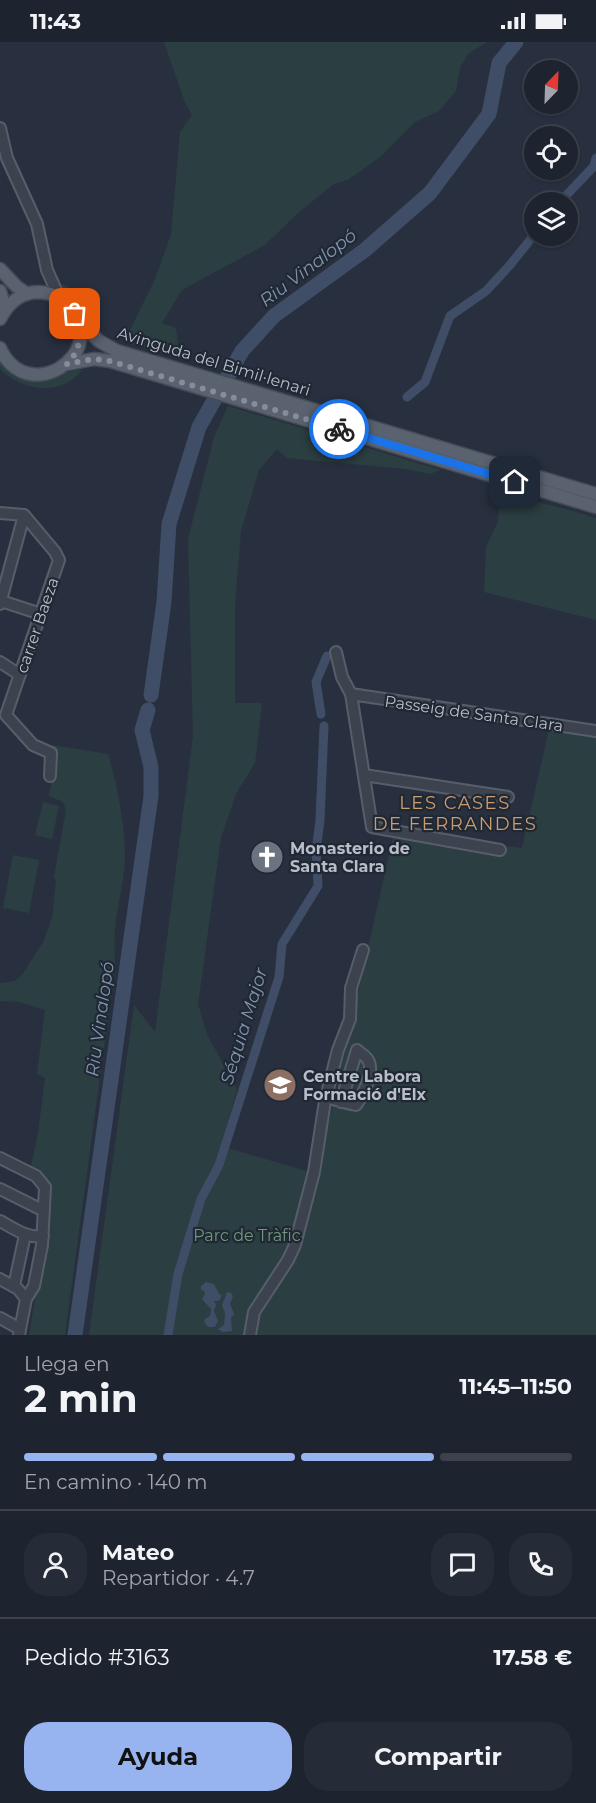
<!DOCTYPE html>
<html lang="es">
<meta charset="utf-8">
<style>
:root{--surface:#1e242f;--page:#262c37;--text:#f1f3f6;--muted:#a1a4aa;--line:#3c414b;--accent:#97b4f0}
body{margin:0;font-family:Montserrat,sans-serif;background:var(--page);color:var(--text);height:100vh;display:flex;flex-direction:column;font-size:22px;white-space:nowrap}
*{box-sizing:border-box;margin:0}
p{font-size:20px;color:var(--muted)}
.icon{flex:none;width:33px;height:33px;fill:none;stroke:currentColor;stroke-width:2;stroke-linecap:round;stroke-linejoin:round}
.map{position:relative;height:1293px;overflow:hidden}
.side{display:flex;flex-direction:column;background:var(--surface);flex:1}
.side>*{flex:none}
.needle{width:39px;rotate:23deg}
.buttons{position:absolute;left:524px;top:18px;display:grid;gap:12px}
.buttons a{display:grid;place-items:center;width:54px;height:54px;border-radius:50%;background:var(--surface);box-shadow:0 2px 4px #0004,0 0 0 2px var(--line);font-size:30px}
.pin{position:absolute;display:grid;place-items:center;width:51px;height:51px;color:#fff;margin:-26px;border-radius:12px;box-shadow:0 3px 9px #0006}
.courier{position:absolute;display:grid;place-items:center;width:60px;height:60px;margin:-30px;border:4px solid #1a73e8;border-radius:50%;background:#fff;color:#222;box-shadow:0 2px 8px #0007}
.headline em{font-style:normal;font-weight:700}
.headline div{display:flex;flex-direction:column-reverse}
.headline{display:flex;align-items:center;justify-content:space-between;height:102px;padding:0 24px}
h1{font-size:39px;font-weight:700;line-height:45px}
.bar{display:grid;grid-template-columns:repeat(4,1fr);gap:9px 6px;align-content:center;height:72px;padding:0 24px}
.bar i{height:8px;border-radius:4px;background:var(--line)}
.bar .current{background:var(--accent)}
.bar p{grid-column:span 4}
.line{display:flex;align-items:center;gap:15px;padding:0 24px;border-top:2px solid var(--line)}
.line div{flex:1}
.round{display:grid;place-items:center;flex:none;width:63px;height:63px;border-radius:24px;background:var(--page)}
.action{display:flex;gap:12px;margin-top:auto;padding:12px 24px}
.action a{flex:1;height:69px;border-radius:24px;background:var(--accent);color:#111;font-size:24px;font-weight:700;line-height:69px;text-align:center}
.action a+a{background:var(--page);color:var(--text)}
.status{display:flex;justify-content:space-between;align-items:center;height:42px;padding:0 30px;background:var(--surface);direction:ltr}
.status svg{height:16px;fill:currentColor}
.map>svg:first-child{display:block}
.green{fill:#2b3e41}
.water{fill:#3f4d66}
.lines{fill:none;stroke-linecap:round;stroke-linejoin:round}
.canal{stroke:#3f4d66;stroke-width:9}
.river{stroke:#3f4d66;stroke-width:15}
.minor-casing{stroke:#575e69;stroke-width:14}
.major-casing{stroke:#454c58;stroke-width:15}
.minor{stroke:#3c434f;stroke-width:10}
.major{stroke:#5a626f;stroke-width:12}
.done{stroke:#868c99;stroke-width:6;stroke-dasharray:0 10.8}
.route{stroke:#1a73e8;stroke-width:8}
.labels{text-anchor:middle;stroke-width:4.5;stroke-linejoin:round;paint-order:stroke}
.street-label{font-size:16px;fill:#b8bec9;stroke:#202834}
.poi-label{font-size:16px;font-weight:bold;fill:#b8bec9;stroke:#202834;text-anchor:start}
.park-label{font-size:16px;fill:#71987c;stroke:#202834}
.water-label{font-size:18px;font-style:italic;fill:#8293ae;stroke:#202834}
.neighbourhood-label{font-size:18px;letter-spacing:1.5px;fill:#cd9d6f;stroke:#202834}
</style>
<div class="status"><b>11:43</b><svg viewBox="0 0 49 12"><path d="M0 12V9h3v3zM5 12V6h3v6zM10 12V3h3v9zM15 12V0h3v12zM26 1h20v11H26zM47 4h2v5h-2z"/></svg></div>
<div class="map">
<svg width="596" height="1293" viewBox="0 0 596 1293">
<rect width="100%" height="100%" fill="#28303f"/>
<path class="green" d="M164 0H487L468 12 460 26 456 49 439 69 415 80 380 115 348 138 334 142 298 171 265 203 182 248 162 281 176 286 180 316 124 300 155 237 171 192 180 90 192 73 184 58Z
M63 242C78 249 98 267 93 285L76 262 59 244Z
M0 319C16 334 34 343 56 335 65 332 73 327 82 328 62 355 22 349 0 327Z
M228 364 441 428 430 432 405 427 287 416 277 407 259 428 241 489 235 564V661H262L255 721 236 752 221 796 198 962 207 992 237 1048 221 1104 317 1132 394 791 522 806 549 687 596 695V1293H89L134 963 155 990 193 694 188 497 214 395Z
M500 451 570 468 596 476V578L484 550 486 505 498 479Z
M52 703 108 712C117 740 126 788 125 818 124 841 117 864 115 887 114 899 115 912 115 924L65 1293H29L44 1202 46 1139 30 1128 38 1092 45 1036 37 1032 45 968 19 960 0 959V941L15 939 22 933 43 900 52 876 56 838 54 835 66 768 63 760 49 754 57 708Z
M43 760 59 764 52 797 35 793Z
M13 813 39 818 29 871 3 866Z"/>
<path class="water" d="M206 1240 214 1242 219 1252 222 1253 219 1259H214L216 1263 214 1269 218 1279 215 1285H208L204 1280 205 1277 210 1274 211 1267 202 1257 205 1252 204 1249 201 1248V1244Z
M227 1250 231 1251 233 1254 230 1262 234 1272 231 1276 232 1289 223 1290 218 1287 224 1283 225 1271 222 1263Z"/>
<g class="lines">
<path class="canal" d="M560 160 594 124 596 116
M407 355 425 340 450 274 486 249 510 223 534 193
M321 672 316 640 327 614
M168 1293 178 1232 201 1157 219 1123 279 935 282 902 318 844 316 809 320 778 324 684"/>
<path class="river" d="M151 653 164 560 169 482 199 385 242 309 274 274 365 208 430 151 489 72 499 21 516 0
M75 1293 151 754V725L142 688 148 668"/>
<g class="minor-casing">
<path id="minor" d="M0 86 7 116 37 182 47 228 59 255
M0 471 24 473
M24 473 55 510 59 518 6 673 33 703 51 711 50 734
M1 559 41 572
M0 562 24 473
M336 610 342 635 351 652 372 785 500 808
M0 620 20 633
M351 652 596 689
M364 733 508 755
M326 1055C336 1058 346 1061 356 1063 363 1053 375 1030 368 1018 366 1014 360 1011 357 1008L341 1060
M0 1116 36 1134 45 1145 42 1203 34 1244 26 1257 19 1293
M0 1147 44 1169
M0 1179C13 1186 28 1197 43 1194
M0 1237 18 1247 26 1257
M14 1244 25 1193
M0 1276 20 1287
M250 1293 254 1270 288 1218 295 1203 314 1130 325 1059 338 1008 350 977 351 946 363 908"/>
</g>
<g class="major-casing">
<path id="major" d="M0 227 16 244 27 252
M0 249 5 267
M0 277C8 261 21 250 39 250 52 251 64 256 71 266 109 314 26 365 0 306
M78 279 99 299 117 309 596 452
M67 322 94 317 110 319 596 465"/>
</g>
<use href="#minor" class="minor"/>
<use href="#major" class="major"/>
</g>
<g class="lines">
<path class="done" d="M75 272C83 290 81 308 67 322L94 317 110 319 339 387"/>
<path class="route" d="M339 387 515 440"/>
</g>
<defs>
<g id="church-disc" transform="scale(1.725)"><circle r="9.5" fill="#6b7280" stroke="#202834"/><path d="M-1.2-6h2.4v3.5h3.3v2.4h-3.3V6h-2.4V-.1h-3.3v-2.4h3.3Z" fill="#fff"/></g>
<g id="school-disc" transform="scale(1.725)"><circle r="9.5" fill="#8d6e63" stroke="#202834"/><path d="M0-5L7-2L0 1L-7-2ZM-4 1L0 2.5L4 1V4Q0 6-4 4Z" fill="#fff"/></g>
</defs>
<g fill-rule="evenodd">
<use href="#church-disc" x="267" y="815"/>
<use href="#school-disc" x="280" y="1043"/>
</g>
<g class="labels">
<g class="street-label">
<text transform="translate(214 319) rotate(17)" y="6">Avinguda del Bimil·lenari</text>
<text transform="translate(37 583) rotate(-71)" y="6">carrer Baeza</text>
<text transform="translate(474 671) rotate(8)" y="6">Passeig de Santa Clara</text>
</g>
<g class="poi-label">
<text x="290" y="812">Monasterio de<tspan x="290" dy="18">Santa Clara</tspan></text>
<text x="303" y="1040">Centre Labora<tspan x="303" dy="18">Formació d'Elx</tspan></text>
</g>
<g class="park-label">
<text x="247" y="1199">Parc de Tràfic</text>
</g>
<g class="water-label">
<text transform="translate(308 226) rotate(-37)" y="6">Riu Vinalopó</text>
<text transform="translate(100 977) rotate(-82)" y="6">Riu Vinalopó</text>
<text transform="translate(244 984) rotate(-73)" y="6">Séquia Major</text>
</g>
<g class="neighbourhood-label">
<text x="455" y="767">LES CASES<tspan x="455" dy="21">DE FERRANDES</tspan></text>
</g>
</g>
</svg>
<div class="buttons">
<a><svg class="needle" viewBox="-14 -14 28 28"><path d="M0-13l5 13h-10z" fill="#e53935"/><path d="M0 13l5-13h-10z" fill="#a1a4aa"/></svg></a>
<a><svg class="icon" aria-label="locate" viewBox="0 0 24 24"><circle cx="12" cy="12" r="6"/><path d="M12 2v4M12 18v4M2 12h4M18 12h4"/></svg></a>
<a><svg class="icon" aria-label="layers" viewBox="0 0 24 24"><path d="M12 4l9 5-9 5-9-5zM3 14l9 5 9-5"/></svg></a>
</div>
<div class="pin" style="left:75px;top:272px;background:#ea580c"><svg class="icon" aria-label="bag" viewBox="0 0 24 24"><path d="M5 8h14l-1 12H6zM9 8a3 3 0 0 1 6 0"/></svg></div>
<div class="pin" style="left:515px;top:440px;background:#1f2937"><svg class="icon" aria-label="home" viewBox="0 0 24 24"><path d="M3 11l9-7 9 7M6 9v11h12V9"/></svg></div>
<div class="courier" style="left:339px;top:387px"><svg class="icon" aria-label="bike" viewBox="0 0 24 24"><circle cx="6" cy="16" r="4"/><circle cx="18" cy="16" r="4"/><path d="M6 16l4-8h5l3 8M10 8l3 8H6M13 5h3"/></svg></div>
</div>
<section class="side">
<div class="headline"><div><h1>2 min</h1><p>Llega en</p></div><em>11:45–11:50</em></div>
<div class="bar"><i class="current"></i><i class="current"></i><i class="current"></i><i></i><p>En camino · 140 m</p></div>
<div class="line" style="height:108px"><a class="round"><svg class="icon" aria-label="person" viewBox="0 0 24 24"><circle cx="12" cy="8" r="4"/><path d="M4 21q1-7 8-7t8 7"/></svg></a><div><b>Mateo</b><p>Repartidor · 4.7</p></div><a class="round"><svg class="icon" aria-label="chat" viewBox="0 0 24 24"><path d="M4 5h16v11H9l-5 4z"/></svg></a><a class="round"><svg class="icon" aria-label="phone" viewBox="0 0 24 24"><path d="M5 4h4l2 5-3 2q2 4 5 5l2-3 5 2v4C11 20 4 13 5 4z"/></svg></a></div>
<div class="line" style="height:78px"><div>Pedido #3163</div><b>17.58 €</b></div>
<div class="action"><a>Ayuda</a><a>Compartir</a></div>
</section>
